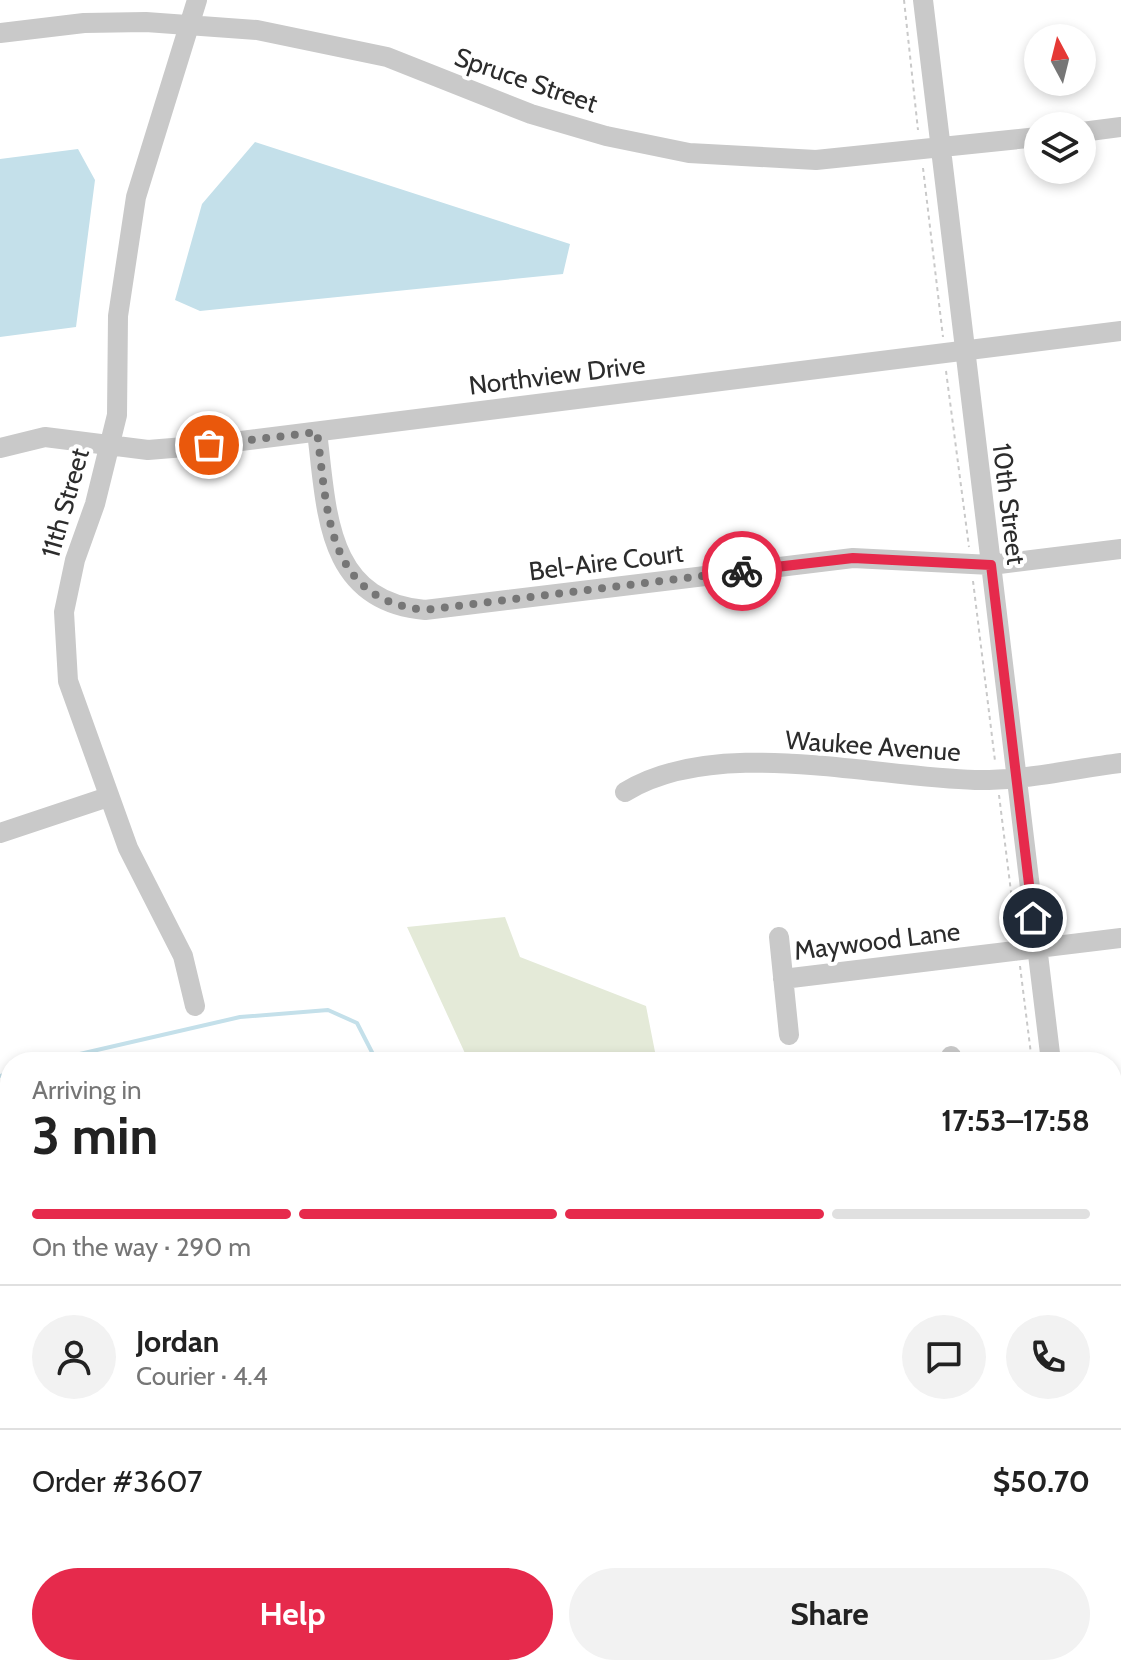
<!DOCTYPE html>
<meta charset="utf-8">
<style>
:root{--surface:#fff;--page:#f2f2f2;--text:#222;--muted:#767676;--line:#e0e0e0;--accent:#e62a4c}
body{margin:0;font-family:Cabin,sans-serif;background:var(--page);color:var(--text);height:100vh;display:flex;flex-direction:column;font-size:30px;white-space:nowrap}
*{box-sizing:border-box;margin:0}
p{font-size:26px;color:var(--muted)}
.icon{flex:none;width:44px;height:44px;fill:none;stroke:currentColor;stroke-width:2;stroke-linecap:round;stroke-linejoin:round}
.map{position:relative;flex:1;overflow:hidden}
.details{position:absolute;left:0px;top:1052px;width:1122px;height:624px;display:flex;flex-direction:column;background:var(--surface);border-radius:32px 32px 0 0;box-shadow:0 4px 12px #0003}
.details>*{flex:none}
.needle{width:52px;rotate:353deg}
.buttons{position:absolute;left:1024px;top:24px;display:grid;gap:16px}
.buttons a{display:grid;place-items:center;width:72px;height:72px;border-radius:50%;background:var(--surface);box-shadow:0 4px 12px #0003;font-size:40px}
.pin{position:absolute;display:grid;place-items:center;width:68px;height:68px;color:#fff;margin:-34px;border:4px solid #fff;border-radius:50%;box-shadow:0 2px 8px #0007}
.courier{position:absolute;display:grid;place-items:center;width:80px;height:80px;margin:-40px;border:6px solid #e62a4c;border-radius:50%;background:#fff;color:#222;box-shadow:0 2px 10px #0007}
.headline em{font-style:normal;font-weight:700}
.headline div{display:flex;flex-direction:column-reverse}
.headline{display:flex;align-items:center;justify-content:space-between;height:136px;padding:0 32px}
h1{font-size:52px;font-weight:700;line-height:60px}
.bar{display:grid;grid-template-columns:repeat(4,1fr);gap:12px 8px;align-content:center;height:96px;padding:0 32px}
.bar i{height:10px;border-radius:6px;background:var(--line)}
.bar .current{background:var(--accent)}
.bar p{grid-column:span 4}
.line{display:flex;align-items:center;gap:20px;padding:0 32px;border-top:2px solid var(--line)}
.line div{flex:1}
.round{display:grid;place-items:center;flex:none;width:84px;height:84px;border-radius:42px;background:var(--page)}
.button{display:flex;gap:16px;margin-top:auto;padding:16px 32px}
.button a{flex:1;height:92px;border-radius:48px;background:var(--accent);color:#fff;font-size:32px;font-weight:700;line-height:92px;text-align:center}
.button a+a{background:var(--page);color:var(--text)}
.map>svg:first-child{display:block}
.green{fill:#e4ead8}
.water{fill:#c4e0ea}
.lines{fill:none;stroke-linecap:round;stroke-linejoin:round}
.stream{stroke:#c4e0ea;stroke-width:4}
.path{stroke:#c9c9c9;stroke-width:2;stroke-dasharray:4 4;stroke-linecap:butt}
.minor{stroke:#c9c9c9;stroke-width:20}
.done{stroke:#767676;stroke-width:8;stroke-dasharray:0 14.4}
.route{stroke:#e62a4c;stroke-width:10}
.labels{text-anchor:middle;stroke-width:8;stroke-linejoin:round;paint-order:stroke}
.street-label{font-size:26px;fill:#2c2c2c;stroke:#fff}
</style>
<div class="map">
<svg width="1121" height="1676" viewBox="0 0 1121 1676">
<rect width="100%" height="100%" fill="#fff"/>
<path class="green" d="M505 917 520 957 646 1006 657 1062H469L407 927Z"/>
<path class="water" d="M255 142 570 244 563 274 200 311 175 300 202 204Z
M78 149 95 180 76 327 0 337V159Z"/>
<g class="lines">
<path class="stream" d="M45 1062 240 1017 328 1010 357 1023 377 1062
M0 1076 10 1073
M618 1666 628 1676"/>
<path class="path" d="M904 0 918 130
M923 168 943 337
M946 371 969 547
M973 581 995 761
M999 795 1016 932
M1020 966 1032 1062
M1103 1666 1104 1676"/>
<path class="minor" d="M923 0 1051 1062
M0 33 84 23 146 22 257 30 387 57 531 114 606 136 689 153 816 160 1038 137
M1082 132 1121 127
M317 432C327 510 325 601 425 610L853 558 991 565 1121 549
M0 448 45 437 148 450 209 445 1121 331
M625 792C716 736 871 777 975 780 1023 781 1073 769 1121 763
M0 833 108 797
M779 937 789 1035
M783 979 1121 938
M195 1006 183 956 128 848 68 681 64 612 75 560 95 504 117 415 118 316 136 197 197 0
M951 1056 952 1062
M1112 1204 1121 1203
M1112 1546 1121 1614
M0 1589 10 1588
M444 1666 446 1676
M919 1666 920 1676
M962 1666 963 1676"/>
</g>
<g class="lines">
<path class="done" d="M209 445 317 432C328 511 325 600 425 610L742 571"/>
<path class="route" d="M742 571 853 558 991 565 1033 918"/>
</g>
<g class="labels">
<g class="street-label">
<text transform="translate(526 80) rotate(19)" y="9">Spruce Street</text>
<text transform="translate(557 375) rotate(-7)" y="9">Northview Drive</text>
<text transform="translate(65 503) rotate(-74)" y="9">11th Street</text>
<text transform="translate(1009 504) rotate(83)" y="9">10th Street</text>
<text transform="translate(606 562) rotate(-7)" y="9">Bel-Aire Court</text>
<text transform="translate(873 746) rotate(4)" y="9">Waukee Avenue</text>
<text transform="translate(877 941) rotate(-7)" y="9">Maywood Lane</text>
</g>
</g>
</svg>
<div class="buttons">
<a><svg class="needle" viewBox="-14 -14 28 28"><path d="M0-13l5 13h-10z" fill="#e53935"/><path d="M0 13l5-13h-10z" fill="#767676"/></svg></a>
<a><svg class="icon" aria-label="layers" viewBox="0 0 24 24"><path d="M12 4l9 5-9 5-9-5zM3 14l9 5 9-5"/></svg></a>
</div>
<div class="pin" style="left:209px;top:445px;background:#ea580c"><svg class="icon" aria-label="bag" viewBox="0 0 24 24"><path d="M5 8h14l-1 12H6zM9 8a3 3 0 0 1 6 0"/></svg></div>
<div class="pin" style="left:1033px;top:918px;background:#1f2937"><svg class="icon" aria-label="home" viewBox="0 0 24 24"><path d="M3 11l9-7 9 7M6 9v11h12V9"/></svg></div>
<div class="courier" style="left:742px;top:571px"><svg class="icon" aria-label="bike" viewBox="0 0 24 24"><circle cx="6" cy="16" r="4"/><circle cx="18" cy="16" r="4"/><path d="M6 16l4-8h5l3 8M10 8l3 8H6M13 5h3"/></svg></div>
<section class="details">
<div class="headline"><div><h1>3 min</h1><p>Arriving in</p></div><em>17:53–17:58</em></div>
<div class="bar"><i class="current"></i><i class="current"></i><i class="current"></i><i></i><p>On the way · 290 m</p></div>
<div class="line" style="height:144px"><a class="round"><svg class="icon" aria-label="person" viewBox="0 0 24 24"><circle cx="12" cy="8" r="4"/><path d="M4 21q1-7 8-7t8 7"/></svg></a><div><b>Jordan</b><p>Courier · 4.4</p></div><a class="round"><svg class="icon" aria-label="chat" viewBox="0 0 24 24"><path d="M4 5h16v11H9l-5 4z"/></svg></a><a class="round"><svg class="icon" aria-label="phone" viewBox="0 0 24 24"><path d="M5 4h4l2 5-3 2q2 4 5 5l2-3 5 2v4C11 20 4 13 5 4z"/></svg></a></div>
<div class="line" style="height:104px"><div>Order #3607</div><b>$50.70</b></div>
<div class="button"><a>Help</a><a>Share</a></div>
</section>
</div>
